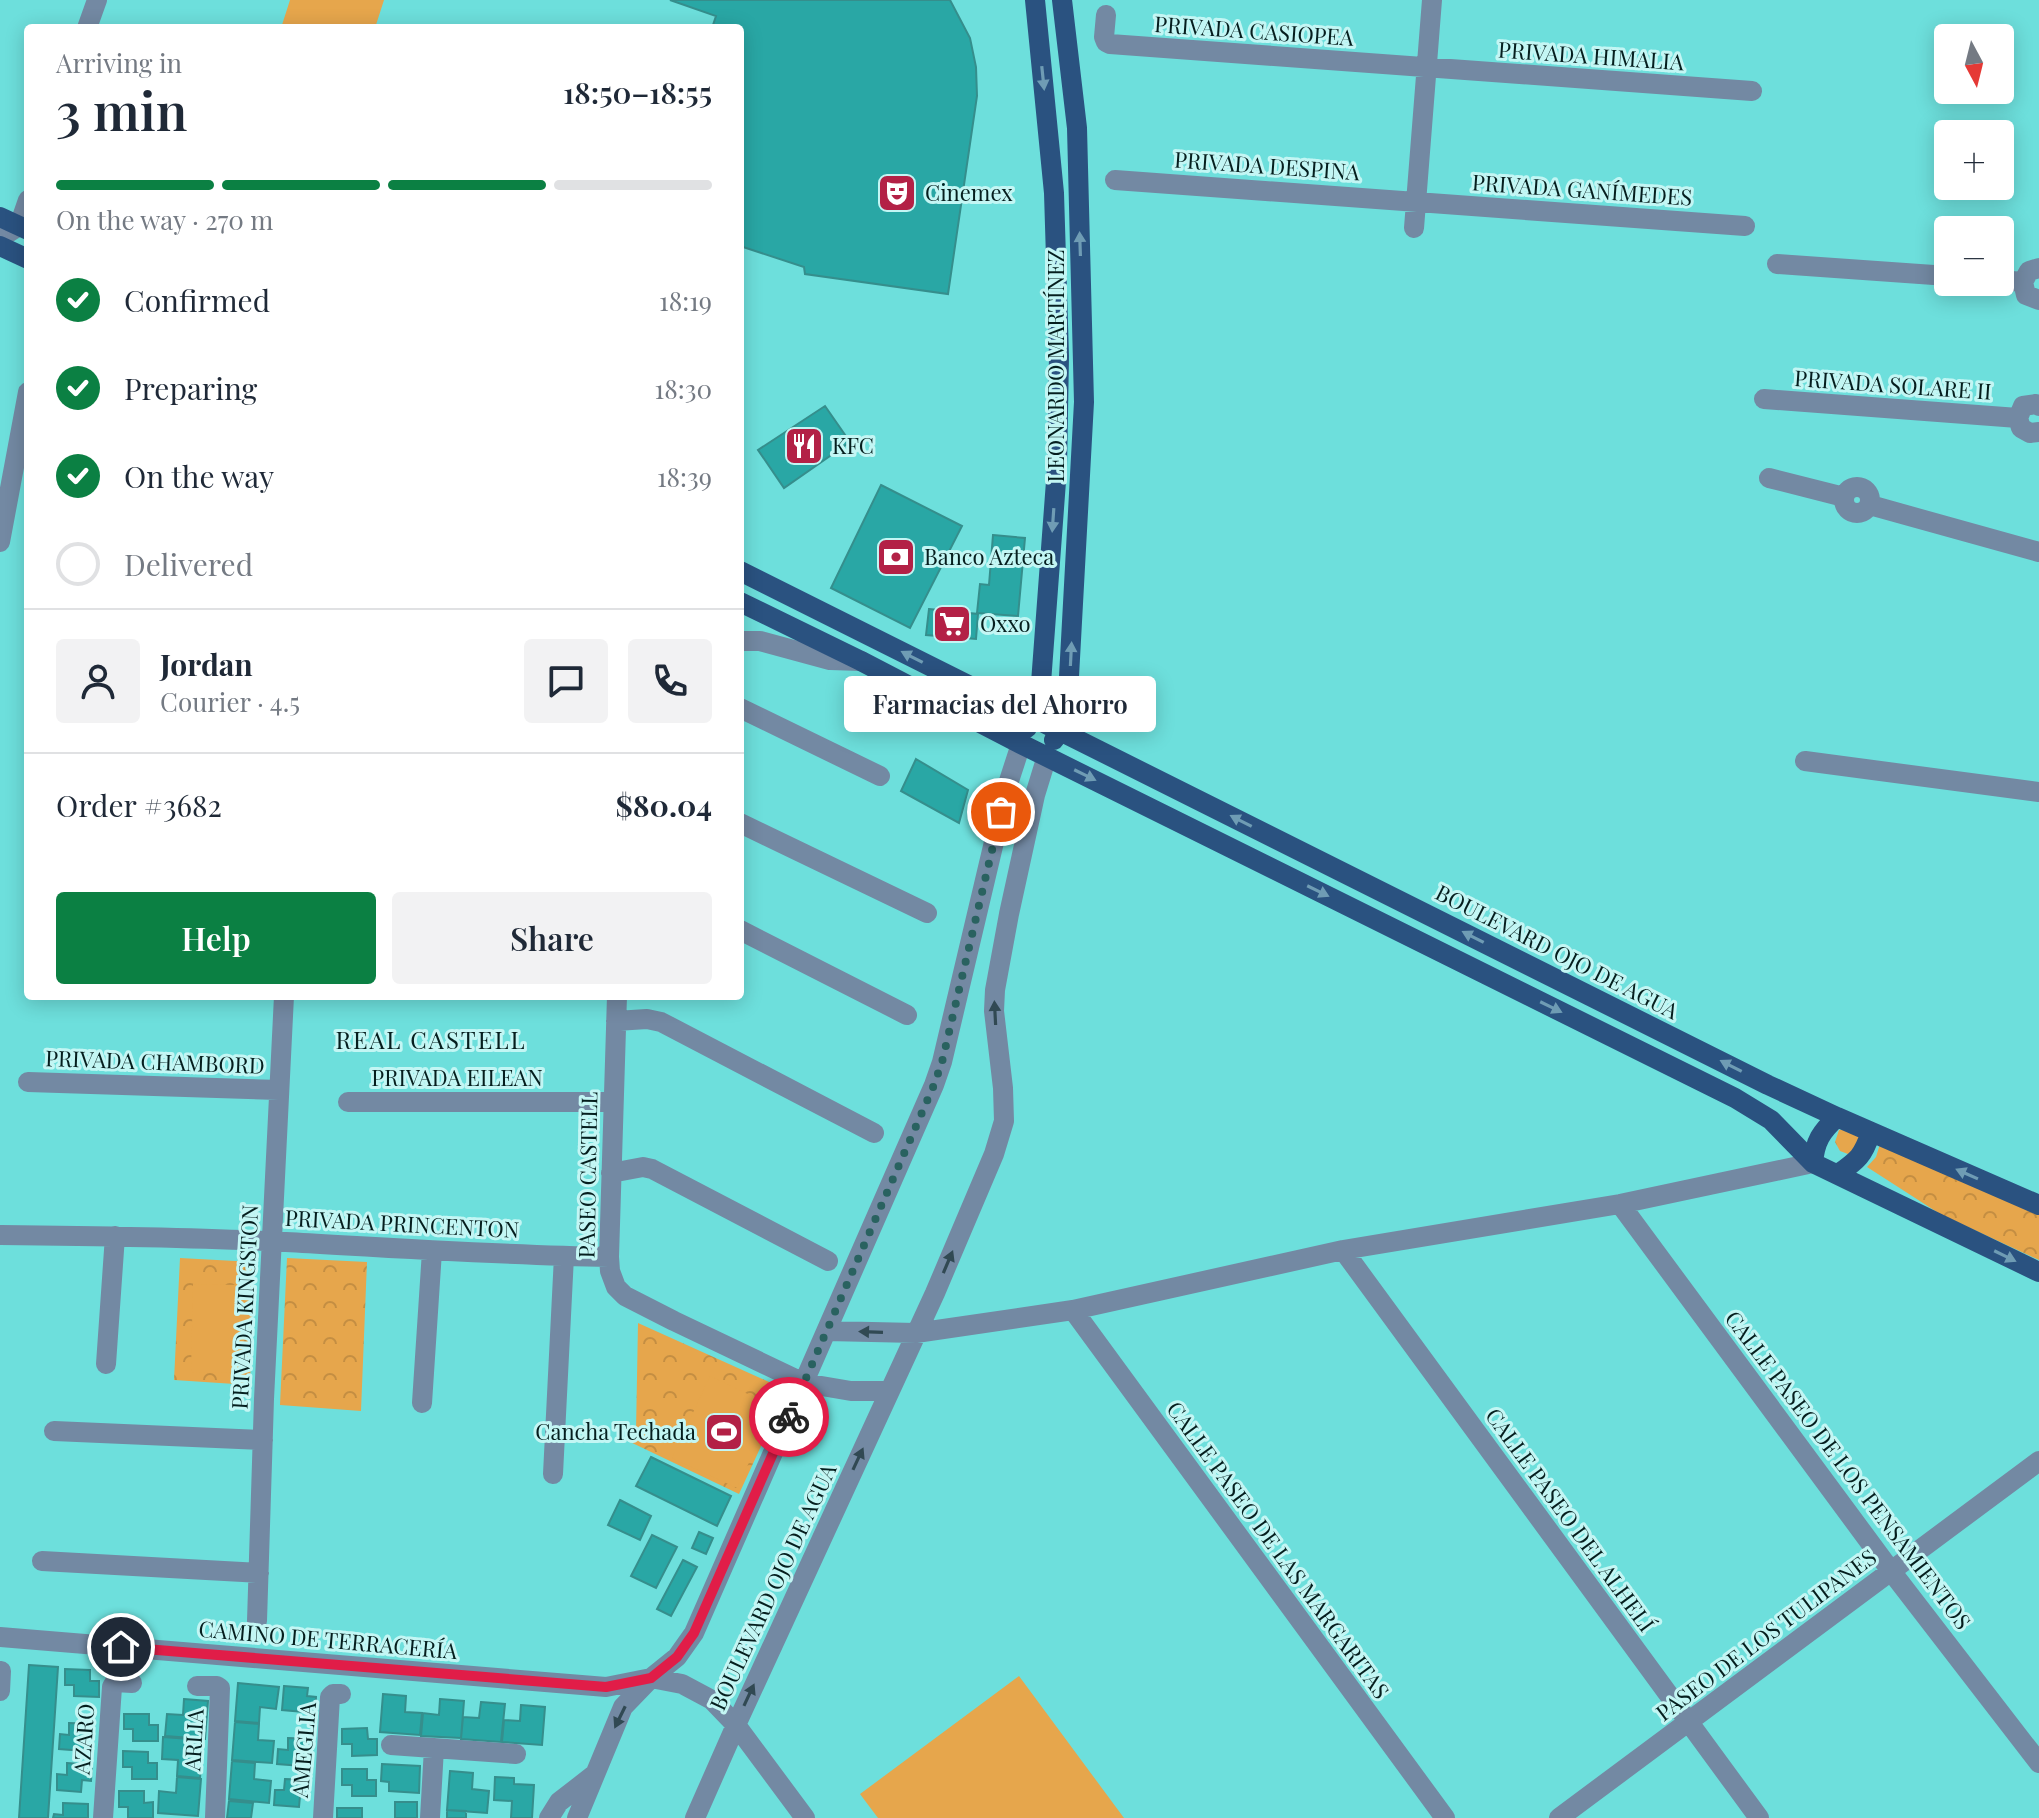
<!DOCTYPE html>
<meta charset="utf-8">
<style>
:root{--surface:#fff;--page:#f2f2f3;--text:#1f2937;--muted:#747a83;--line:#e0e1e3;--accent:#0b8043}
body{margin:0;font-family:"Playfair Display",serif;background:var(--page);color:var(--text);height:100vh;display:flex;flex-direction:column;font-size:30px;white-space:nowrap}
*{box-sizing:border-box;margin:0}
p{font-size:26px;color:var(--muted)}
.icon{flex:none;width:44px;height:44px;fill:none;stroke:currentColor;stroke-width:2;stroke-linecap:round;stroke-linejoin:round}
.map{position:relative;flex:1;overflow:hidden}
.details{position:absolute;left:24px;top:24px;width:720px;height:976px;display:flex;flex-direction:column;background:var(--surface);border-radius:8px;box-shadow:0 4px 20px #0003}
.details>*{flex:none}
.needle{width:52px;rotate:173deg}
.fabs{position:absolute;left:1934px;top:24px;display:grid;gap:16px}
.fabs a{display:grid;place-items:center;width:80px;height:80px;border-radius:8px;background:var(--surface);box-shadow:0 4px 20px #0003;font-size:40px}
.pin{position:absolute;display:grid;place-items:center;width:68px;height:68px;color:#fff;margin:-34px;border:4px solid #fff;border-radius:50%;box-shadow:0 2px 8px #0007}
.courier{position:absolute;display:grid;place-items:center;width:80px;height:80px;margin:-40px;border:6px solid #e11d48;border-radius:50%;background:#fff;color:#222;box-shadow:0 2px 10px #0007}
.bubble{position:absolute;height:56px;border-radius:8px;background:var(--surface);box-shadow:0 4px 20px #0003;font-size:26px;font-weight:600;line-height:56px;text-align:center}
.head em{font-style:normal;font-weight:600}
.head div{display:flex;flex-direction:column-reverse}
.head{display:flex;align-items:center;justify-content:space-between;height:136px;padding:0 32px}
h1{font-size:52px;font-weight:600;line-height:60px}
.bar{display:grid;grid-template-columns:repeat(4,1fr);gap:12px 8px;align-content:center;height:96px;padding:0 32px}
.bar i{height:10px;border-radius:6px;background:var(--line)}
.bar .active{background:var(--accent)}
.bar p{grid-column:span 4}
.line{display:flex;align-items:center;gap:20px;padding:0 32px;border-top:2px solid var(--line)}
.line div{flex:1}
.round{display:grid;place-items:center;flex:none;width:84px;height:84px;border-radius:8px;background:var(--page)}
ol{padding:0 32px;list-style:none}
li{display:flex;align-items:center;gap:24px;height:88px}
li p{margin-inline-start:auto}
li .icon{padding:8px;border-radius:50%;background:var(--accent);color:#fff;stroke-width:4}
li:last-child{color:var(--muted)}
li i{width:44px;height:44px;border:4px solid var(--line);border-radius:50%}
.cta{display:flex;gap:16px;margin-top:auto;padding:16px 32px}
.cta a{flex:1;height:92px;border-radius:8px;background:var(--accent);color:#fff;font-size:32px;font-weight:600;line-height:92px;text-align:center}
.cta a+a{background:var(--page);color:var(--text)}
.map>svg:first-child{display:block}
.park{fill:url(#park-crowns)}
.garden{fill:#e6a64c}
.building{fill:#29a7a5;stroke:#358e8c;stroke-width:2}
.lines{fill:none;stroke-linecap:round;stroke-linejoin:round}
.minor{stroke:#7389a3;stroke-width:20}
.major{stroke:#2a5280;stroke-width:20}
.oneway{fill:#6f9cb4}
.oneway2{fill:#314953}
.done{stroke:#296260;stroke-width:8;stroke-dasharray:0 14.4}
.route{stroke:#e11d48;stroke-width:10}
.labels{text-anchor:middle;stroke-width:6;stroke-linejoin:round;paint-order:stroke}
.street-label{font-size:22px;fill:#051e1e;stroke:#c3f6f4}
.poi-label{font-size:22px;fill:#051e1e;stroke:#c3f6f4;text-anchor:start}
.neighbourhood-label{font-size:24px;letter-spacing:2px;fill:#051e1e;stroke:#c3f6f4}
</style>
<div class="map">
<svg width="2039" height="1818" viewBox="0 0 2039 1818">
<defs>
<pattern id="park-crowns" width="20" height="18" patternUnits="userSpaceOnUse" patternTransform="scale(2)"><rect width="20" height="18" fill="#e6a64c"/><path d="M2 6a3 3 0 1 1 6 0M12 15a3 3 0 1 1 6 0" fill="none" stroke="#c48e42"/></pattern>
</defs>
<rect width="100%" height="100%" fill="#6ddfdc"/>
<path class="park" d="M1848 1129 1857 1132 1862 1141 1857 1151 1848 1154 1840 1151 1835 1142 1839 1130Z
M1880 1144 2039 1211V1260L1940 1214 1867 1167 1876 1157Z
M180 1258 254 1262 250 1385 174 1380Z
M287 1258 367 1262 361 1411 280 1405Z
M638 1323 787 1390 739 1494 626 1440V1425L636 1431Z"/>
<path class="garden" d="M290 0H384L375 28H281Z
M193 1284 237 1285 235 1373 191 1372Z
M710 1376 775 1407 737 1488 672 1458Z
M1019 1676 1124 1818H878L860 1794Z"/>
<path class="building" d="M670 0H950L970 38 976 67 977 96 948 294 805 274 804 267 740 246V28H712L716 16Z
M825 406 850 442 784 488 758 450Z
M881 485 962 526 910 628 831 588Z
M993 535 1025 538 1018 616 977 613 980 584 989 585Z
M929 609 978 614 976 639 926 635Z
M916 759 968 790 959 823 901 791Z
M651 1457 731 1496 717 1526 636 1486Z
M620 1500 651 1516 640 1540 608 1525Z
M699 1532 713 1538 706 1554 692 1548Z
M652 1535 677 1547 656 1588 631 1576Z
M683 1560 697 1567 671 1616 657 1609Z
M29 1665 58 1667 48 1818H19Z
M65 1669 90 1670V1681H99V1697L74 1696V1685H65Z
M238 1683 279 1687 276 1709 260 1707 259 1723 235 1721Z
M284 1686 308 1688 307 1696 316 1697 315 1713 282 1710Z
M383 1694 406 1696 405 1712 422 1713 420 1735 380 1732Z
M184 1699 208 1701 205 1739 165 1736 167 1714 183 1715Z
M440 1699 464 1701 461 1738 421 1736 423 1713 439 1715Z
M481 1702 505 1704 501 1742 461 1739 463 1717 479 1718Z
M521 1705 545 1707 542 1745 502 1742 504 1720 520 1721Z
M124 1714H149V1725H158V1741H133V1729H124Z
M235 1722 259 1724 258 1740 274 1741 272 1763 232 1760Z
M69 1723 94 1724V1740H84V1751L59 1749 60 1734 69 1735Z
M367 1728 368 1739H377V1755L352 1756V1744H342V1729Z
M163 1737 203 1740 200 1778 177 1776 178 1760 162 1759Z
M288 1738 313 1739 312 1755H303L302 1766 277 1764 278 1749 288 1750Z
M123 1751 148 1752V1763H157V1779H132V1767H123Z
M232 1761 255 1763 254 1779 271 1781 269 1803 229 1799Z
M67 1763 92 1765 91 1781 82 1780 81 1792 57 1790V1774L67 1775Z
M382 1764 420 1766 419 1793 389 1791V1782L381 1781Z
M342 1769H367V1780H376V1796H352V1785H342Z
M450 1771 473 1773 472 1789 489 1791 487 1813 447 1810Z
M177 1777 201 1779 198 1816 158 1813 159 1791 176 1793Z
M495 1777 514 1778V1784L534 1785 532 1818H511L512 1801 494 1800Z
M285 1779 310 1780 309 1796H300L299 1807 274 1805 275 1790H284Z
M119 1791H144V1803L153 1802V1818H128V1807H119Z
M229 1801 253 1803 251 1818H227Z
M395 1802H417V1818H395Z
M63 1803 88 1804V1818H53L54 1814 63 1815Z
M337 1808H362V1818H337Z
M447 1810 466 1811V1818H447Z"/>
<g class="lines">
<path class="minor" d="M1106 15 1104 37 1106 42 1110 44 1752 91
M87 28 97 0
M1115 180 1745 226
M1414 228 1432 0
M0 238 19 226 28 200
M1777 264 1948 276
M2039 268 2029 271 2023 282 2026 295 2039 300
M2000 280 2023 282
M1764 399 2018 418
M2039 406 2036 404 2023 406 2018 418 2021 428 2030 433 2039 432
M1769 478 1844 497
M1844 500a13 13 0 1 1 26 0a13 13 0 1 1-26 0Z
M1870 505 2039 552
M0 542 28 392
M740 641H760L830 660 861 661
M740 708 880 776
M1805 761 2039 792
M740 823 927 913
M740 930 907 1015
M617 996 609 1257 610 1271 616 1287 625 1296 674 1321 804 1383 851 1391H889
M616 1021 647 1019 661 1022 874 1133
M28 1082 279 1090
M348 1102H613
M611 1173 643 1167 652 1169 828 1261
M1620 1204 1891 1571 2039 1763
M0 1235C95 1236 191 1237 286 1242 394 1248 501 1255 609 1257
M1343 1250 1759 1818
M1073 1310 1445 1818
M827 1331 916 1333 1073 1310 1343 1250 1620 1204 1813 1163
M106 1364 115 1236
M422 1403 432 1251
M54 1431 263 1440
M553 1474 564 1256
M42 1561 259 1573
M257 1621 264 1399 284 996
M0 1637 606 1687 651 1678 682 1684 712 1700 736 1725 805 1818
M197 1686H217L220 1688 215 1818
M0 1691 1 1671
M391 1745 516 1754
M103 1818 112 1687 115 1682 132 1683
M323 1818 330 1697 333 1694H341
M430 1818 434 1748
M549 1818 559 1802 595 1774
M577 1818 623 1707 651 1678 677 1657 694 1633 934 1085 942 1062 1007 787 1021 744
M695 1818 736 1725 935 1293 994 1154 1004 1121 1003 1088 994 1011 995 990 1009 914 1035 795 1047 756
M1559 1818 2039 1461"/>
<path class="major" d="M0 217 28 230
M0 246 28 259
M740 571 1768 1085 1837 1117 2039 1205
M740 602 861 661 1021 744 1735 1098 1771 1120 1813 1163 2039 1272
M1027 728 1041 683 1057 468 1059 356 1054 193 1035 0
M1054 740 1059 731 1068 695 1084 402 1077 128 1062 0
M1813 1163C1815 1141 1821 1132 1837 1117
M1838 1174C1858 1160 1863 1156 1871 1132"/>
</g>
<defs><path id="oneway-solid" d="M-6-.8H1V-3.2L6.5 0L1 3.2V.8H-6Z" transform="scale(2)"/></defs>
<g class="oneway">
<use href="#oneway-solid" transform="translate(1043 78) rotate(84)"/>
<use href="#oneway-solid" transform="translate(1080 244) rotate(-92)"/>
<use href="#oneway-solid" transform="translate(1053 520) rotate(94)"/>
<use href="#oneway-solid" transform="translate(1071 654) rotate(-87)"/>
<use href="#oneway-solid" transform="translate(912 657) rotate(-153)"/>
<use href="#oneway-solid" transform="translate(1085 775) rotate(26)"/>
<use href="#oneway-solid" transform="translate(1241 821) rotate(-153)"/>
<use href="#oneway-solid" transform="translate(1318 891) rotate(26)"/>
<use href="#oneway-solid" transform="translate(1473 937) rotate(-153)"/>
<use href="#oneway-solid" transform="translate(1551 1007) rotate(26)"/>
<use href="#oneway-solid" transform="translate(1731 1066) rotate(-153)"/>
<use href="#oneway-solid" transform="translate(1967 1174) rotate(-156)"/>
<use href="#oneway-solid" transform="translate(2005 1256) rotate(26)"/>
</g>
<g class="oneway2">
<use href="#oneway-solid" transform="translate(995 1013) rotate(-93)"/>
<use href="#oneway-solid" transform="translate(948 1262) rotate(-67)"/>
<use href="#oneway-solid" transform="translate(871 1332) rotate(-178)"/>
<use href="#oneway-solid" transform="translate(858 1459) rotate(-65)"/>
<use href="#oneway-solid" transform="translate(749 1695) rotate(-65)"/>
<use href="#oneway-solid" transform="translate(620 1717) rotate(116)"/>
</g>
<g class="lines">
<path class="done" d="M789 1417 934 1085 942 1062 1001 812"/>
<path class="route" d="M121 1647 606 1687 651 1678 677 1657 694 1633 789 1417"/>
</g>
<defs>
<g id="theatre-square" transform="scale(2)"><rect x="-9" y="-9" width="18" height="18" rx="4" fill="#b32146" stroke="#c3f6f4"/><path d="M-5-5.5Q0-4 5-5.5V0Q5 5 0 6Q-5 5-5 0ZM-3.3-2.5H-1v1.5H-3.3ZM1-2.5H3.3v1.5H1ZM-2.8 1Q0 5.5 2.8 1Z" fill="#fff"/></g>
<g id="restaurant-square" transform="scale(2)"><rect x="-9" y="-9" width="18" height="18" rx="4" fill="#b32146" stroke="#c3f6f4"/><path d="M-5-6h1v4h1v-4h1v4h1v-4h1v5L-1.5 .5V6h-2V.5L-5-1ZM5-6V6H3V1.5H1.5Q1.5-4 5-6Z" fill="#fff"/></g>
<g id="bank-square" transform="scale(2)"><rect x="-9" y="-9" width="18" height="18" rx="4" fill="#b32146" stroke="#c3f6f4"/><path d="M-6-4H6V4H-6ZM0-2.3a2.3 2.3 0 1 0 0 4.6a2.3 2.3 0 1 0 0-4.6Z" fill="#fff"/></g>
<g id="supermarket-square" transform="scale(2)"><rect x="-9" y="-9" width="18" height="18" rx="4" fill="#b32146" stroke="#c3f6f4"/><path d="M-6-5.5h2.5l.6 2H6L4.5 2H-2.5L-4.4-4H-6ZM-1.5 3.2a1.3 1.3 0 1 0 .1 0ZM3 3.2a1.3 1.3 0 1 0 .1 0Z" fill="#fff"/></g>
<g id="stadium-square" transform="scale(2)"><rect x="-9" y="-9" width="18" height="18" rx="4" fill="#b32146" stroke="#c3f6f4"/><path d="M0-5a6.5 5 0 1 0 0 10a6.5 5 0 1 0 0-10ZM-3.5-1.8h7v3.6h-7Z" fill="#fff"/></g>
</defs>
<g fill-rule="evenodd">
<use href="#theatre-square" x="897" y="193"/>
<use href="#restaurant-square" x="804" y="446"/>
<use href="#bank-square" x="896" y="557"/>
<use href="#supermarket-square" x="952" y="624"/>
<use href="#stadium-square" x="724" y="1432"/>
</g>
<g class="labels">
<g class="street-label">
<text transform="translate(1254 31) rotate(4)" y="8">PRIVADA CASIOPEA</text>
<text transform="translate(1591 56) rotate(4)" y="8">PRIVADA HIMALIA</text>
<text transform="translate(1267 166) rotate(4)" y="8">PRIVADA DESPINA</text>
<text transform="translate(1582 190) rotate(4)" y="8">PRIVADA GANÍMEDES</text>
<text transform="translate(1056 366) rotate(-90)" y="8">LEONARDO MARTÍNEZ</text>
<text transform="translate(1893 385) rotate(4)" y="8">PRIVADA SOLARE II</text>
<text transform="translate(1557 952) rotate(27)" y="8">BOULEVARD OJO DE AGUA</text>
<text transform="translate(155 1062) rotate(2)" y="8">PRIVADA CHAMBORD</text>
<text x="457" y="1086">PRIVADA EILEAN</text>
<text transform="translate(588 1175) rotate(-89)" y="8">PASEO CASTELL</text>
<text transform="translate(402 1224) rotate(3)" y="8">PRIVADA PRINCENTON</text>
<text transform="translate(245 1307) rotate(-87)" y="8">PRIVADA KINGSTON</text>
<text transform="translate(1848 1470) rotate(53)" y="8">CALLE PASEO DE LOS PENSAMIENTOS</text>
<text transform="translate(1570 1520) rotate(54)" y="8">CALLE PASEO DEL ALHELÍ</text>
<text transform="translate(1278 1550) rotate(54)" y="8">CALLE PASEO DE LAS MARGARITAS</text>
<text transform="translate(773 1587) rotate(-65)" y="8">BOULEVARD OJO DE AGUA</text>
<text transform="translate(1766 1635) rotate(-37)" y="8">PASEO DE LOS TULIPANES</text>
<text transform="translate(328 1640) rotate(5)" y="8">CAMINO DE TERRACERÍA</text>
<text transform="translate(84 1739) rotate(-86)" y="8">AZARO</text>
<text transform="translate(194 1740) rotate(-87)" y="8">ARLIA</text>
<text transform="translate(304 1750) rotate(-85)" y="8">AMEGLIA</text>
</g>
<g class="poi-label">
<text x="925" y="201">Cinemex</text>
<text x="832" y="454">KFC</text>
<text x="924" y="565">Banco Azteca</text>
<text x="980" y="632">Oxxo</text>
<text x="696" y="1440" text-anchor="end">Cancha Techada</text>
</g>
<g class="neighbourhood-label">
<text x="431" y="1049">REAL CASTELL</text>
</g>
</g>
</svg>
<div class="fabs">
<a><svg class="needle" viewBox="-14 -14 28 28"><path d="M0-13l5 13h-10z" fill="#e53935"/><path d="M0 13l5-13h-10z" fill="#747a83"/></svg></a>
<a>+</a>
<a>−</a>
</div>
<div class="pin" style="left:1001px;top:812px;background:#ea580c"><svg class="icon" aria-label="bag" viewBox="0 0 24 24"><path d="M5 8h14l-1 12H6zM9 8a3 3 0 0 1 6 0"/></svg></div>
<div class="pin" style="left:121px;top:1647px;background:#1f2937"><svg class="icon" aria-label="home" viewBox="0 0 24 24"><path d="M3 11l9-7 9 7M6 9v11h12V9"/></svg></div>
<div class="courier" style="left:789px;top:1417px"><svg class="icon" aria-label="bike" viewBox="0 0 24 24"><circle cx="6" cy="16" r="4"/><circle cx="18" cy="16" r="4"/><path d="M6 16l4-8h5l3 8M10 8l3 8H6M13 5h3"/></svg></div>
<div class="bubble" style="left:844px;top:676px;width:312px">Farmacias del Ahorro</div>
<section class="details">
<div class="head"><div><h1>3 min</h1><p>Arriving in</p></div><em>18:50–18:55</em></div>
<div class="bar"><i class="active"></i><i class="active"></i><i class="active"></i><i></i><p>On the way · 270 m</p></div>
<ol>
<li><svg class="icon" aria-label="check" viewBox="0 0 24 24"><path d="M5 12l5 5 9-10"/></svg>Confirmed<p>18:19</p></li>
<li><svg class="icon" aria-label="check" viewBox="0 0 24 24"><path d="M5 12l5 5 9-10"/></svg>Preparing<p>18:30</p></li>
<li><svg class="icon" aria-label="check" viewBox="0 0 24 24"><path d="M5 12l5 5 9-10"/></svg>On the way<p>18:39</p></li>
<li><i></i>Delivered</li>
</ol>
<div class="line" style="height:144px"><a class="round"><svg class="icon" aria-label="person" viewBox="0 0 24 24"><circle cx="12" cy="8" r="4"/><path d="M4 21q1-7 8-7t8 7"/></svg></a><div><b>Jordan</b><p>Courier · 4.5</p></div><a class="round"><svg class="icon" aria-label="chat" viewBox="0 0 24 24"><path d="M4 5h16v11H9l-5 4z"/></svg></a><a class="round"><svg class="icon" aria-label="phone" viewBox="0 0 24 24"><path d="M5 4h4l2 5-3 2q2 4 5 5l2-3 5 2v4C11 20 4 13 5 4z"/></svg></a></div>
<div class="line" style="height:104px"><div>Order #3682</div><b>$80.04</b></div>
<div class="cta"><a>Help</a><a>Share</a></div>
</section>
</div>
